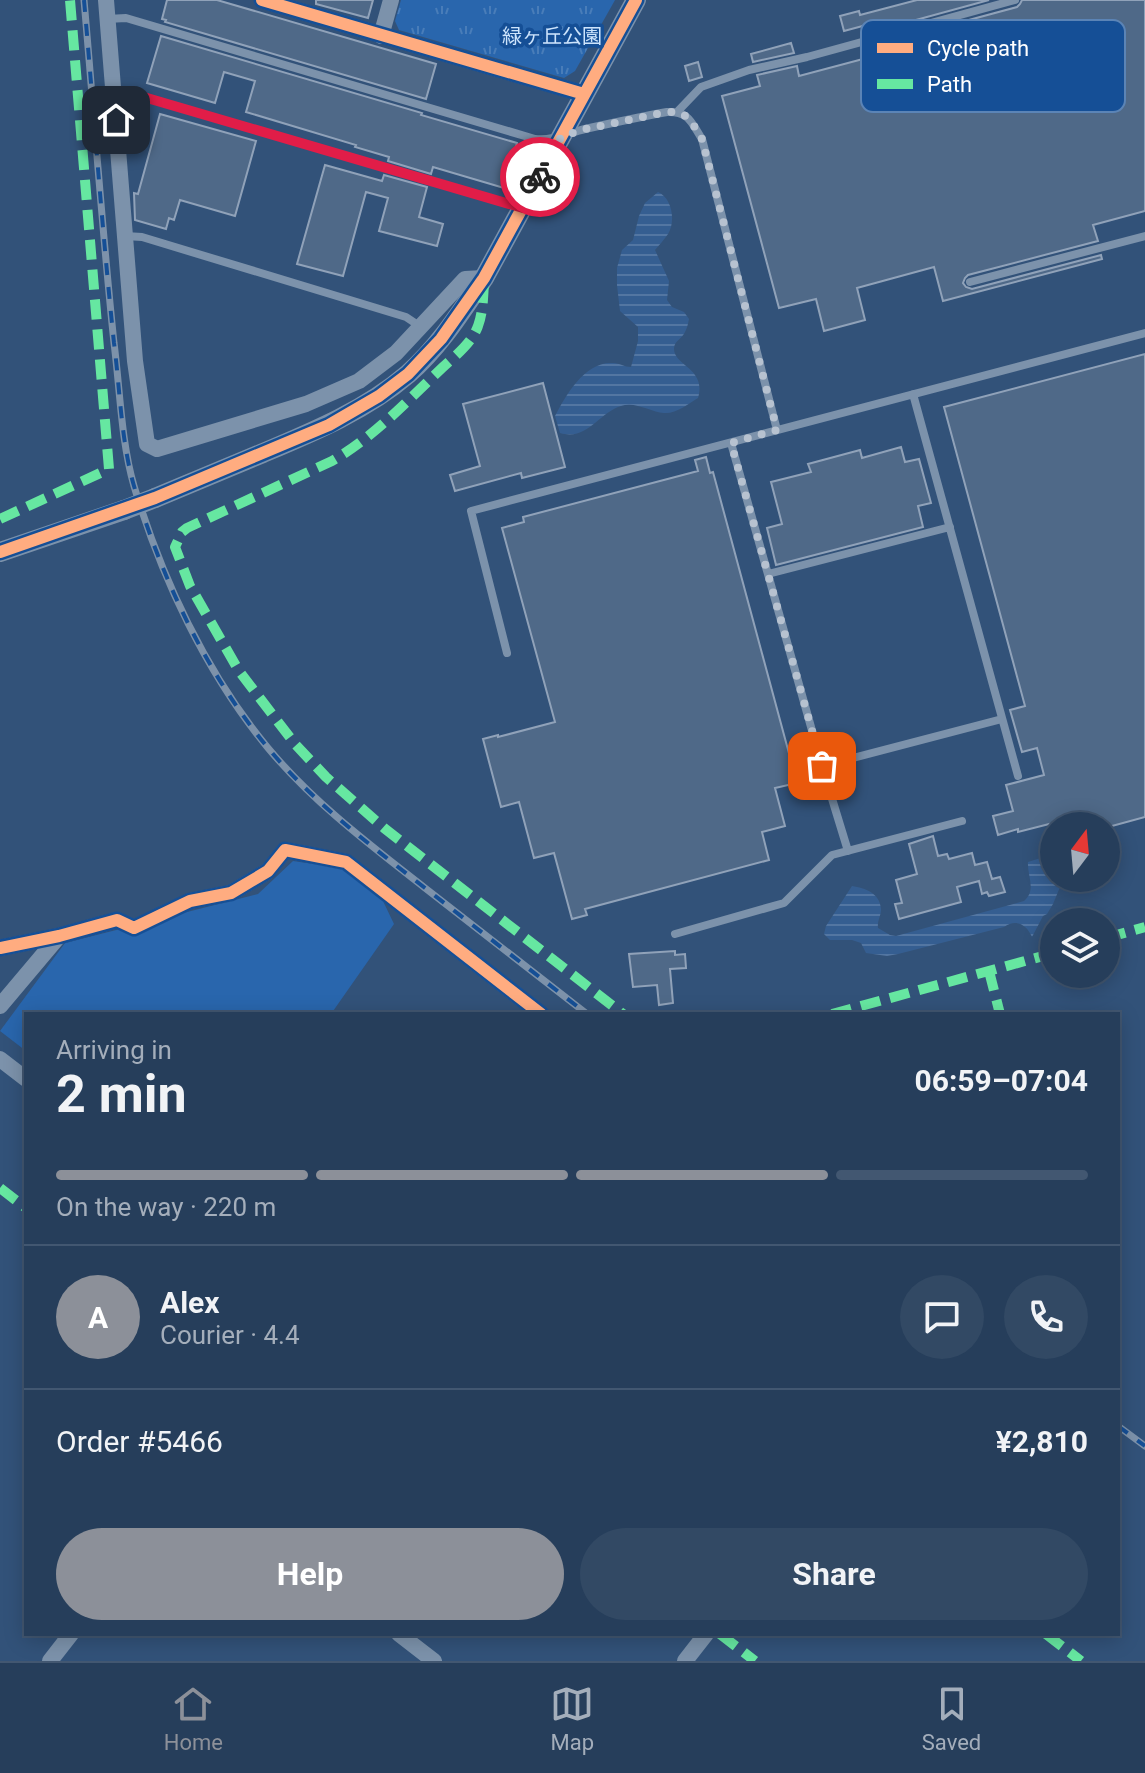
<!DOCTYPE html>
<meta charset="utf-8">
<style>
:root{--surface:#263e5b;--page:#324964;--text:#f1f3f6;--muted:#a4aebb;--line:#425771;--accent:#8c9099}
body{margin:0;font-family:Roboto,"Noto Sans JP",sans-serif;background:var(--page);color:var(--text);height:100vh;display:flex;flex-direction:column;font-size:30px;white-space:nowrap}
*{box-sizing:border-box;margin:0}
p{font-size:26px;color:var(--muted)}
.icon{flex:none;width:44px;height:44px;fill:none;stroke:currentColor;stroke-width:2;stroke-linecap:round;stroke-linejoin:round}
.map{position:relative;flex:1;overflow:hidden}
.panel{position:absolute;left:24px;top:1012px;width:1096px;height:624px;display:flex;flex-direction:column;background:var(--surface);border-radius:0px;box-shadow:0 4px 20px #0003,0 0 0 2px var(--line)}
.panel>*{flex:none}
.needle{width:52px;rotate:16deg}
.tools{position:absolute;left:1040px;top:812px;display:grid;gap:16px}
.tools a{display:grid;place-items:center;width:80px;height:80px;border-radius:50%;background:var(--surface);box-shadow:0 4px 20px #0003,0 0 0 2px var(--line);font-size:40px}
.pin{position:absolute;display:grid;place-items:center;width:68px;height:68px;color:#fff;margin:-34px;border-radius:16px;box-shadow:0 4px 12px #0006}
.courier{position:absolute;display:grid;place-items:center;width:80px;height:80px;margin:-40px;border:6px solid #e11d48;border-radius:50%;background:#fff;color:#222;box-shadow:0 2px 10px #0007}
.summary em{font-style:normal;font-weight:700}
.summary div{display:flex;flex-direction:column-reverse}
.summary{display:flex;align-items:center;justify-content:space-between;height:136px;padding:0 32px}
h1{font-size:52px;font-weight:700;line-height:60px}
.bar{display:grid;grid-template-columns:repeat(4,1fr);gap:12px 8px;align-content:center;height:96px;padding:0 32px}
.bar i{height:10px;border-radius:6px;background:var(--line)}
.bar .current{background:var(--accent)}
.bar p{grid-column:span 4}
.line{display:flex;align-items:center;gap:20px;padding:0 32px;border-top:2px solid var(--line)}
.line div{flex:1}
.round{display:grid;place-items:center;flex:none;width:84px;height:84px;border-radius:42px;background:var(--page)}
.primary-button{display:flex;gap:16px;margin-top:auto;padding:16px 32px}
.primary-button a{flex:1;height:92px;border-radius:48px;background:var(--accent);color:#fff;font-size:32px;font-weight:700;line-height:92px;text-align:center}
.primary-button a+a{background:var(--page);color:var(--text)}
.tabs{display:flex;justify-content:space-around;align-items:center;height:112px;border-top:2px solid var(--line);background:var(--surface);font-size:22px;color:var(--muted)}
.tabs a{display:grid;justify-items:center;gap:4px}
.tabs .current{color:var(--accent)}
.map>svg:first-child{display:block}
.grass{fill:#2966ad}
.park{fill:url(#park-tufts)}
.water{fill:url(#water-rules)}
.building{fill:#4f6988;stroke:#90a2b9;stroke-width:2}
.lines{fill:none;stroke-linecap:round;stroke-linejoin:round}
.service{stroke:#7c92ab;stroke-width:8}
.minor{stroke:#7c92ab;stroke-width:16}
.tertiary{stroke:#7c92ab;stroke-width:20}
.rail-casing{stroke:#7d92aa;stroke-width:7}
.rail{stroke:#154f96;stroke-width:4;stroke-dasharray:12;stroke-linecap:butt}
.tertiary-bridge{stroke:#7c92ab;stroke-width:20}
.quiet{stroke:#66e7a1;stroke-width:10;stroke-dasharray:20 10;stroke-linecap:butt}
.cycleway-casing{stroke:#154f96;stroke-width:17}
.cycleway{stroke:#ffac80;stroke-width:12}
.done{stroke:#b7c2d0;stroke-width:8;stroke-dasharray:0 14.4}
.route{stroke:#e11d48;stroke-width:10}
.labels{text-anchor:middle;stroke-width:7;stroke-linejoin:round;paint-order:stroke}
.park-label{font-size:20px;fill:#cde4fc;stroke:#154f96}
.key{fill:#154f96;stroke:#5b84b6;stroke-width:2}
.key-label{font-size:22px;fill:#fff}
</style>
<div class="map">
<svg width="1145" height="1661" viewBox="0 0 1145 1661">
<defs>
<pattern id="park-tufts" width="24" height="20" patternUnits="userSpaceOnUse" patternTransform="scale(2)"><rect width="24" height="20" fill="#2966ad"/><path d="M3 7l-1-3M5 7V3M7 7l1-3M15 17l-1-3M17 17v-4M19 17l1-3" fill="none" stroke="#497db9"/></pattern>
<pattern id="water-rules" width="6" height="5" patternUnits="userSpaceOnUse" patternTransform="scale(2)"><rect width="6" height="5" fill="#355e91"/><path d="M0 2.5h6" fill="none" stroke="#5376a2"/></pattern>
</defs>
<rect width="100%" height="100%" fill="#325279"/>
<path class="grass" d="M293 861 342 868 383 901 394 924 331 1014H26V1051L0 1031 65 943 258 894Z"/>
<path class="park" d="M401 0H615L575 71 564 78 399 30 395 21Z"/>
<path class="water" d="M658 192C672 198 676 221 668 234 664 240 659 245 655 250L669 281 667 300 672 307 684 312 689 319C688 324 687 328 685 332 682 339 675 340 674 348 673 366 707 368 698 398 688 404 676 414 664 413 651 412 635 401 621 406 598 413 588 441 560 433L555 416C566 395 585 361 613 363 620 363 624 367 631 367L638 341V327L620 311 617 285V268L622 250 633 240 639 216 645 203Z
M1047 856 1054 864V878H1067L1060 887 1053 904 1047 914 1043 916 1032 937C1027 925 1016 918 1004 927L898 954 887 956 866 953 861 943 852 940H830L824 934 826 926 852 886C865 888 880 893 881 909 881 916 877 921 878 928L890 935 896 936 1024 901C1037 890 1027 876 1028 862Z"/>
<path class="building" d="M167 0H217L436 64 426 99 165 22 166 20 162 19Z
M316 0H373L368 18 316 4Z
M917 0H989L872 32 870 24 844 31 840 16 859 11 860 15Z
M1022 0H1145V211L1093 225 1098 241 968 275 965 278 963 283 966 287 972 289 1101 255 1102 259 943 301 934 267 857 288 865 320 824 331 816 299 779 308 722 96 760 86 757 75 797 66 799 76 878 55 876 45 1017 7 1020 4Z
M161 36 422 113 421 115 517 143 504 188 433 167 431 174 388 161 389 157 355 147 356 145 246 112 255 81 224 72 215 103 147 83Z
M791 43 794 53 753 62 751 54Z
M698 62 702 77 689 81 685 66Z
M160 114 256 141 235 216 180 200 174 220 169 218 166 229 135 220 134 193 138 194Z
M325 165 382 181 384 175 427 187 419 217 443 224 437 246 379 231 388 198 366 192 343 276 297 264Z
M1145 354V817L1112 826H1058L1057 822 1018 832V829L998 835 993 816 1013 811 1006 785 1044 775 1037 748 1022 752 1010 710 1025 706 944 407Z
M543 383 565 467 522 478 521 473 455 491 450 475 480 466 463 404Z
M901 447 905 462 919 459 931 503 918 506 923 527 776 565 767 528 782 524 771 482 811 472 808 464 860 450 862 458Z
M706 457 710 473 713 472 797 783 775 788 785 826 762 832 769 860 585 909 587 915 572 919 554 853 534 858 519 802 501 807 483 739 498 735V737L555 722 502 528 524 522 523 517 698 471 695 460Z
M933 836 938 856 947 854 949 859 972 853 975 865 987 862 992 879 1000 877 1005 892 989 896 987 892 982 894 979 881 957 887 961 902 899 919 895 904 902 903 896 880 917 874 909 844Z
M675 951V955L685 954 686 968 670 969 673 1003 659 1005 657 985 633 987 629 954Z"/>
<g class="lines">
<path class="service" d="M107 19 126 18 535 139C553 141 568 133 585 129 612 123 640 117 667 112 689 111 691 122 702 139L777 430
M114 91 130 93 522 208
M678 111 701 87 749 70 807 57 1015 0
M125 236 142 237 406 317 421 327
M970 282 1145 236
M913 394 1018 776
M731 443 822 766 1002 719
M768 574 950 527
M507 653 471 511 1145 333
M822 766 848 851
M675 934 784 903 832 855 962 821"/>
<path class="minor" d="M106 0 135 361 147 444 157 449 306 404 359 381 396 353 465 279 484 278
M262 0 584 94
M381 36 391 0
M0 948 59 936 117 920 134 928 190 901 231 893 268 871 285 850 346 862 541 1014
M0 1006 59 936
M0 1059 26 1079
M399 1634 434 1661
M50 1661 71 1634
M685 1661 706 1634"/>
<path class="tertiary" d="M155 498C191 483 227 468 263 453 313 432 366 410 408 374 439 347 461 312 484 278L636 0
M0 552 124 510"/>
<g class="rail-casing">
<path id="rail" d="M84 0C94 114 102 229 114 343 120 389 121 441 134 486 162 579 206 673 268 748 313 802 370 845 425 888 479 930 533 972 587 1014
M1118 1426 1145 1446"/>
</g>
<use href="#rail" class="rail"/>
<path class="tertiary-bridge" d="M124 510 155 498"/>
<path class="quiet" d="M484 283C483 297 483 313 478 326 472 343 455 356 442 368 406 402 375 436 332 461L187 528 182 532 175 547 190 586 239 671 295 744 326 777 384 828 623 1014
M0 519 109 469 70 0
M1106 938 1145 927
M989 971 1000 1014
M832 1014 1054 953
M0 1188 26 1208
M720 1634 755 1661
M1046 1634 1081 1661"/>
<g class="cycleway-casing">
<path id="cycleway" d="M262 0 584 94
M0 552 155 498 329 425 379 396 408 374 441 339 484 278 636 0
M0 948 59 936 117 920 134 928 190 901 231 893 268 871 285 850 346 862 541 1014"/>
</g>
<use href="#cycleway" class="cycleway"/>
</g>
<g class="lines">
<path class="done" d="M540 177 561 137 581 130 667 112C689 111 691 122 702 139L777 430 731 443 822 766"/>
<path class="route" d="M116 120 114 91 130 93 523 208 540 177"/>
</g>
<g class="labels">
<g class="park-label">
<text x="552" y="43">緑ヶ丘公園</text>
</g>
</g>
<rect x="861" y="20" width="264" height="92" rx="12" class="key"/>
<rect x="877" y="43" width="36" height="10" fill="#ffac80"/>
<rect x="877" y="79" width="36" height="10" fill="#66e7a1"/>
<g class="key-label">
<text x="927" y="56">Cycle path</text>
<text x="927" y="92">Path</text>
</g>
</svg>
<div class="tools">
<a><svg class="needle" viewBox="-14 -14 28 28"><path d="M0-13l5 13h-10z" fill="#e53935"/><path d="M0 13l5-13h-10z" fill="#a4aebb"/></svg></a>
<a><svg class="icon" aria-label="layers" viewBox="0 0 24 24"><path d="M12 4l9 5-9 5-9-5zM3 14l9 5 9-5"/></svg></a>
</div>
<div class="pin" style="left:822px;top:766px;background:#ea580c"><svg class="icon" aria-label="bag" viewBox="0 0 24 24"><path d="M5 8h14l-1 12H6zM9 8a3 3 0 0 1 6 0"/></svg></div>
<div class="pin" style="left:116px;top:120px;background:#1f2937"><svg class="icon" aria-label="home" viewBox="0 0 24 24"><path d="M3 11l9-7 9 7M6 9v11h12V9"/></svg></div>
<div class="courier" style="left:540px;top:177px"><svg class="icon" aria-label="bike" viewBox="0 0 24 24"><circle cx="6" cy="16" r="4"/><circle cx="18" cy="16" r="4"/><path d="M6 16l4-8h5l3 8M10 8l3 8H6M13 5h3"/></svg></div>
<section class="panel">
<div class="summary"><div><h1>2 min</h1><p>Arriving in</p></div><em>06:59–07:04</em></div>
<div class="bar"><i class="current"></i><i class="current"></i><i class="current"></i><i></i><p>On the way · 220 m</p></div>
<div class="line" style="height:144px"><b class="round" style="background:var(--accent);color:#fff">A</b><div><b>Alex</b><p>Courier · 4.4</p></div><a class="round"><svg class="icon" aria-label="chat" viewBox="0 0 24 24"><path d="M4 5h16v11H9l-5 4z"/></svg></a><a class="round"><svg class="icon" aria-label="phone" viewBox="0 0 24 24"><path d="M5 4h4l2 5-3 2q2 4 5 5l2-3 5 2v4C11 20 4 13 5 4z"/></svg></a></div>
<div class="line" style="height:104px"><div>Order #5466</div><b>¥2,810</b></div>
<div class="primary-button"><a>Help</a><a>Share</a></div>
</section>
</div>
<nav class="tabs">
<a class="current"><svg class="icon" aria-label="home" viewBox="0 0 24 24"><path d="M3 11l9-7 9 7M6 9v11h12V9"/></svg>Home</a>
<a><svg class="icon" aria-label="map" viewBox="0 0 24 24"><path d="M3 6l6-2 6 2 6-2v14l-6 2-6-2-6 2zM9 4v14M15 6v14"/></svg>Map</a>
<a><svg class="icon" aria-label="saved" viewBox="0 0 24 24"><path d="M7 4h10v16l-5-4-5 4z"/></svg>Saved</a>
</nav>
